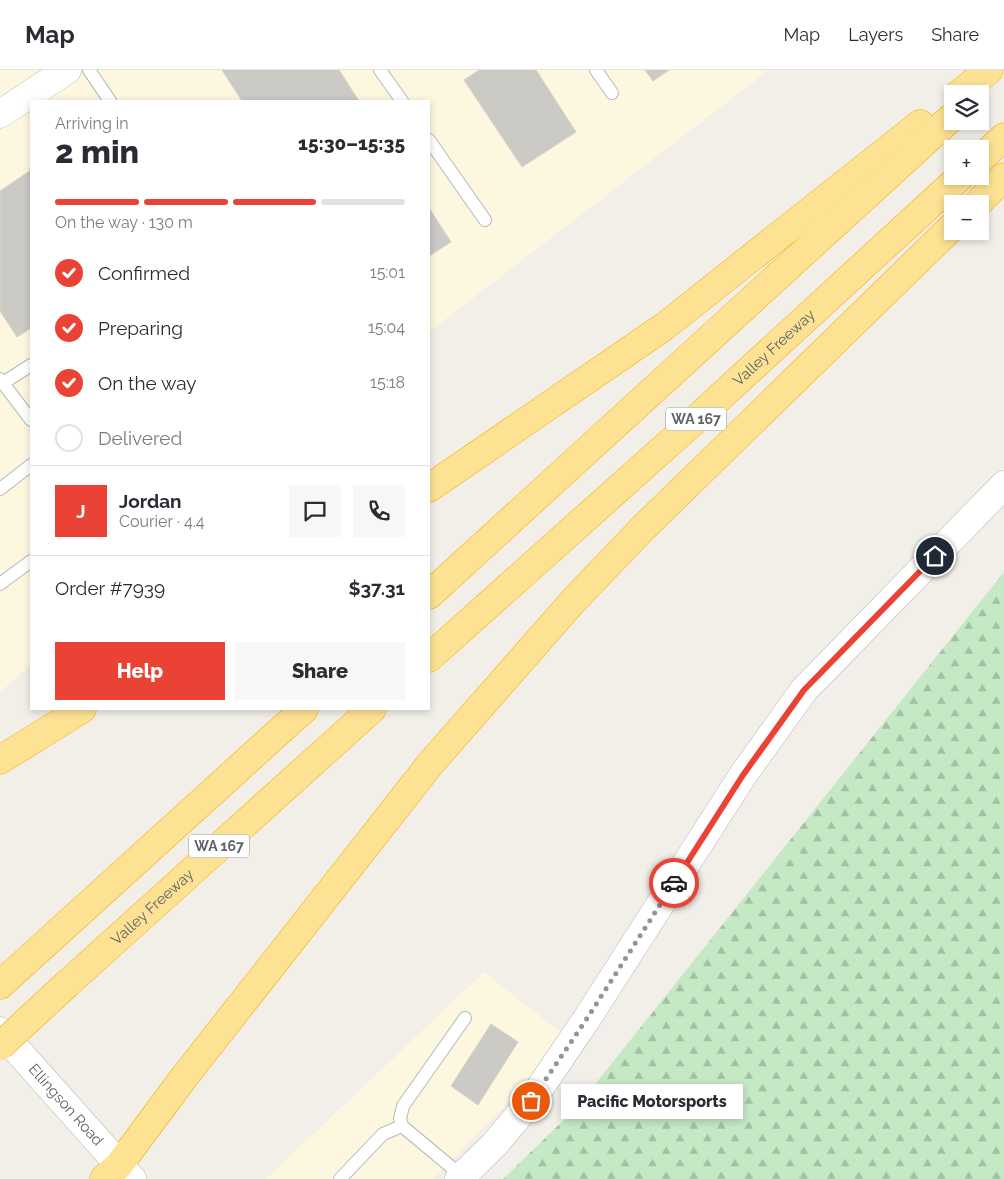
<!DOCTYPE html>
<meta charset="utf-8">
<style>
:root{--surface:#fff;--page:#f7f7f7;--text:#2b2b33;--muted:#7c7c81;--line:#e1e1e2;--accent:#ea4335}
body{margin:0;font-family:Raleway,sans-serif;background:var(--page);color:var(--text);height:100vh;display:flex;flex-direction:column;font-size:19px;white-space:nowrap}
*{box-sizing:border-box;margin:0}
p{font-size:16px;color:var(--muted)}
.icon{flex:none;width:28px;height:28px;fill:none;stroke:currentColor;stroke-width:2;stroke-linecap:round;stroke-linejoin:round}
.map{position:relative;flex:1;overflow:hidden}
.drawer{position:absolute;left:30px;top:30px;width:400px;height:610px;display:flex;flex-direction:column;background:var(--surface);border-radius:0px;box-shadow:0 2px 8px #0003}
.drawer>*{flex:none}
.tools{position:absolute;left:944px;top:15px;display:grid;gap:10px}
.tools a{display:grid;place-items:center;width:45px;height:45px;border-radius:0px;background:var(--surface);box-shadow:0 2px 8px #0003;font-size:25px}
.pin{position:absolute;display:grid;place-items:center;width:42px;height:42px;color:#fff;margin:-21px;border:2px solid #fff;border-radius:50%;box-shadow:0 1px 5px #0007}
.courier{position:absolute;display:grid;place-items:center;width:50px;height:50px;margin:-25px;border:4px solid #ea4335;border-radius:50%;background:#fff;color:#222;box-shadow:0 1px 6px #0007}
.bubble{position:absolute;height:35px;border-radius:0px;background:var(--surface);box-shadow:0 2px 8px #0003;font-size:16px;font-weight:800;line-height:35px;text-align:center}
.head em{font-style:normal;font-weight:800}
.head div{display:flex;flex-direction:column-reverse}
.head{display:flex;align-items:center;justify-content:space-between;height:85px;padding:0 25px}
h1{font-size:32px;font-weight:800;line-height:38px}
.bar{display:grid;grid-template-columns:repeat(4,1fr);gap:8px 5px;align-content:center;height:60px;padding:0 25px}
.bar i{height:6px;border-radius:4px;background:var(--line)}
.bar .current{background:var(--accent)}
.bar p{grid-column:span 4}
.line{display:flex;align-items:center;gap:12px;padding:0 25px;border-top:1px solid var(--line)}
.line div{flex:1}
.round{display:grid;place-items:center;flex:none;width:52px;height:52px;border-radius:0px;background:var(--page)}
ol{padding:0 25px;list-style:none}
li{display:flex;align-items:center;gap:15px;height:55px}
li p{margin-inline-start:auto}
li .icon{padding:5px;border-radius:50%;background:var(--accent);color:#fff;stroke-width:4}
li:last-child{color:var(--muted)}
li i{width:28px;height:28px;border:2px solid var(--line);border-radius:50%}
.primary-button{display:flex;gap:10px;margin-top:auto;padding:10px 25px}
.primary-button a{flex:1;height:58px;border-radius:0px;background:var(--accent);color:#fff;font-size:20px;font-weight:800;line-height:58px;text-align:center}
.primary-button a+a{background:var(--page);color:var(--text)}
header{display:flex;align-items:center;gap:30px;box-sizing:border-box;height:70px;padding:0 25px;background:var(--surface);border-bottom:1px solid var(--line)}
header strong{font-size:24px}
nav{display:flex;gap:28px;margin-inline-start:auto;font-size:18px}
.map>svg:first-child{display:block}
.commercial{fill:#fef7e0}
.forest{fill:url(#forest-firs)}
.building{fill:#cccac5;stroke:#d6d1c6}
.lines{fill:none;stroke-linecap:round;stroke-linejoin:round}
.lane-casing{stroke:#b5b8bc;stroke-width:14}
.secondary-casing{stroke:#b6babf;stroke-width:29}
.highway-casing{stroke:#f9ab00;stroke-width:29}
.lane{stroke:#fff;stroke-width:12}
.secondary{stroke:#fff;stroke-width:28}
.highway{stroke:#fde293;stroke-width:28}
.highway-bridge-casing{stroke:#f9ab00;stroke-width:29;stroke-linecap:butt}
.highway-bridge{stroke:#fde293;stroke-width:28}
.done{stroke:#929495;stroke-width:5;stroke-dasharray:0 9}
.route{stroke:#ea4335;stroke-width:6}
.labels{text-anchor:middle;stroke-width:4;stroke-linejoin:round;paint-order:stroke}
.shield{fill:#fff;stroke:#8f9295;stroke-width:1}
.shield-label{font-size:14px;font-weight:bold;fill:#5f6368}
.street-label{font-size:15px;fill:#5f6368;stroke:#fff}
</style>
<header>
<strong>Map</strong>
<nav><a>Map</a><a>Layers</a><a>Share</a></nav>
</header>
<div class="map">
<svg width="1004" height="1109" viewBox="0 0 1004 1109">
<defs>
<pattern id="forest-firs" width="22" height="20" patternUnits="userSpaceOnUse" patternTransform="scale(1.25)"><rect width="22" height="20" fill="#c5e8c5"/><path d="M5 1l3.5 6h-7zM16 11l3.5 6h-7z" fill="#a3c0a4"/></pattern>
</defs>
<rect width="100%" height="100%" fill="#f1efe8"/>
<path class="commercial" d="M0 0H769L429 262V31H31V595L0 622Z
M484 902 560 962 523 1017 433 1109H266Z"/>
<path class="forest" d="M1004 502V1109H503L577 1037Z"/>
<path class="building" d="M222 0H339L359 31H242Z
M479 0H536L576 62 522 97 464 10Z
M645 0H669L653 11Z
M31 100V258L17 267 0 241V121Z
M429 138 451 172 429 186Z
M491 954 518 972 478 1035 451 1016Z"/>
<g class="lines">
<g class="lane-casing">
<path id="lane" d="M89 0 110 31
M380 0 402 31
M596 0 612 23
M429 70 485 150
M0 309 3 313 31 295
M3 313 31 350
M0 419 31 395
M0 514 31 491
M402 1056 400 1049 403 1036 465 948
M340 1109 383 1064 402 1056 462 1106"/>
</g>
<g class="secondary-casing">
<g id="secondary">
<path d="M0 44 67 0"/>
<path id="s1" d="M0 961 132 1109"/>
<path d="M459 1109 494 1075 531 1031 586 950 743 705 804 620 1004 415"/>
</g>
</g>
<g class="highway-casing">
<g id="highway">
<path d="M959 24 989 0"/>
<path d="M980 89 1004 67"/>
<path d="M977 134 1004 107"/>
<path d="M429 418 665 256 920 54"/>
<path d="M429 525 952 47"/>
<path id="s2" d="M429 588 694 351 961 106"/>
<path d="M0 690 82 639"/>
<path id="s3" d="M67 914 372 639"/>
<path d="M0 915 304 639"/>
<path d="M104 1109 119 1095 185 1006 431 693 575 529 644 457 952 157"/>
</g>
</g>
<use href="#lane" class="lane"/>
<use href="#secondary" class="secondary"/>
<use href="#highway" class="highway"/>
<g class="highway-bridge-casing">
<path id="highway-bridge" d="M0 976 67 914"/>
</g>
<use href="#highway-bridge" class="highway-bridge"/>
</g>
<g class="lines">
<path class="done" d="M531 1031 586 950 674 813"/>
<path class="route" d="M674 813 743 705 804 620 935 486"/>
</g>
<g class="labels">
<g class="shield">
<rect x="666" y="337.5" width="60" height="23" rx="4"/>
<rect x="189" y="764.5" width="60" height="23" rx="4"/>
</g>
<g class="shield-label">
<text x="696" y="354">WA 167</text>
<text x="219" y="781">WA 167</text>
</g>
<g class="street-label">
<text dy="5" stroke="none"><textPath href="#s2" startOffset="464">Valley Freeway</textPath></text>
<text dy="5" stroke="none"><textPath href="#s3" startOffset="115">Valley Freeway</textPath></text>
<text dy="5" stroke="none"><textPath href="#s1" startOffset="99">Ellingson Road</textPath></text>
</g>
</g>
</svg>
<div class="tools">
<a><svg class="icon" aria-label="layers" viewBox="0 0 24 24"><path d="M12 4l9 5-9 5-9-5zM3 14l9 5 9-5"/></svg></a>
<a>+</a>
<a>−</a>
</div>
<div class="pin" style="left:531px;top:1031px;background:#ea580c"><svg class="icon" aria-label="bag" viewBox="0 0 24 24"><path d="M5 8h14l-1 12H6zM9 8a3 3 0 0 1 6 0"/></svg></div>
<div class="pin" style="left:935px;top:486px;background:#1f2937"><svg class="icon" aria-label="home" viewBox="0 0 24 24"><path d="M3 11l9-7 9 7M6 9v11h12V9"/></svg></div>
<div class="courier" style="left:674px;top:813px"><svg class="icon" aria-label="car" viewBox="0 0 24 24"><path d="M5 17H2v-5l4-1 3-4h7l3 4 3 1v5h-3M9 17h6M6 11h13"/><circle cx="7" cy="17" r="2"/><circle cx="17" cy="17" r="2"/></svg></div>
<div class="bubble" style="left:561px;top:1014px;width:182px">Pacific Motorsports</div>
<section class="drawer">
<div class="head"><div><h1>2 min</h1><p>Arriving in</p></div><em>15:30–15:35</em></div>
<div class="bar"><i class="current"></i><i class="current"></i><i class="current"></i><i></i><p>On the way · 130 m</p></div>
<ol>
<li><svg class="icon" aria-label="check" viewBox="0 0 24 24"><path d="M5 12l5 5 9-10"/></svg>Confirmed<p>15:01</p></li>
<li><svg class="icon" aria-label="check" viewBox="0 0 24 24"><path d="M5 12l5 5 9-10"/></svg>Preparing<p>15:04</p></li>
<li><svg class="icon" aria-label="check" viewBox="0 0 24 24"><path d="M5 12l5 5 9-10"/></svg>On the way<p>15:18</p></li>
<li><i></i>Delivered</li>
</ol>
<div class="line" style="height:90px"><b class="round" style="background:var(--accent);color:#fff">J</b><div><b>Jordan</b><p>Courier · 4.4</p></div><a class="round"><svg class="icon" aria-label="chat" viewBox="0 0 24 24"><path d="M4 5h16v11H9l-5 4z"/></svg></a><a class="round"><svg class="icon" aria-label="phone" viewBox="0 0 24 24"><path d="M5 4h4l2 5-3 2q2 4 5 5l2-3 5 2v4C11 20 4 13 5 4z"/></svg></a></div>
<div class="line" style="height:65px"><div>Order #7939</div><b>$37.31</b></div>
<div class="primary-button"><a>Help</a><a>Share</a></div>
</section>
</div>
